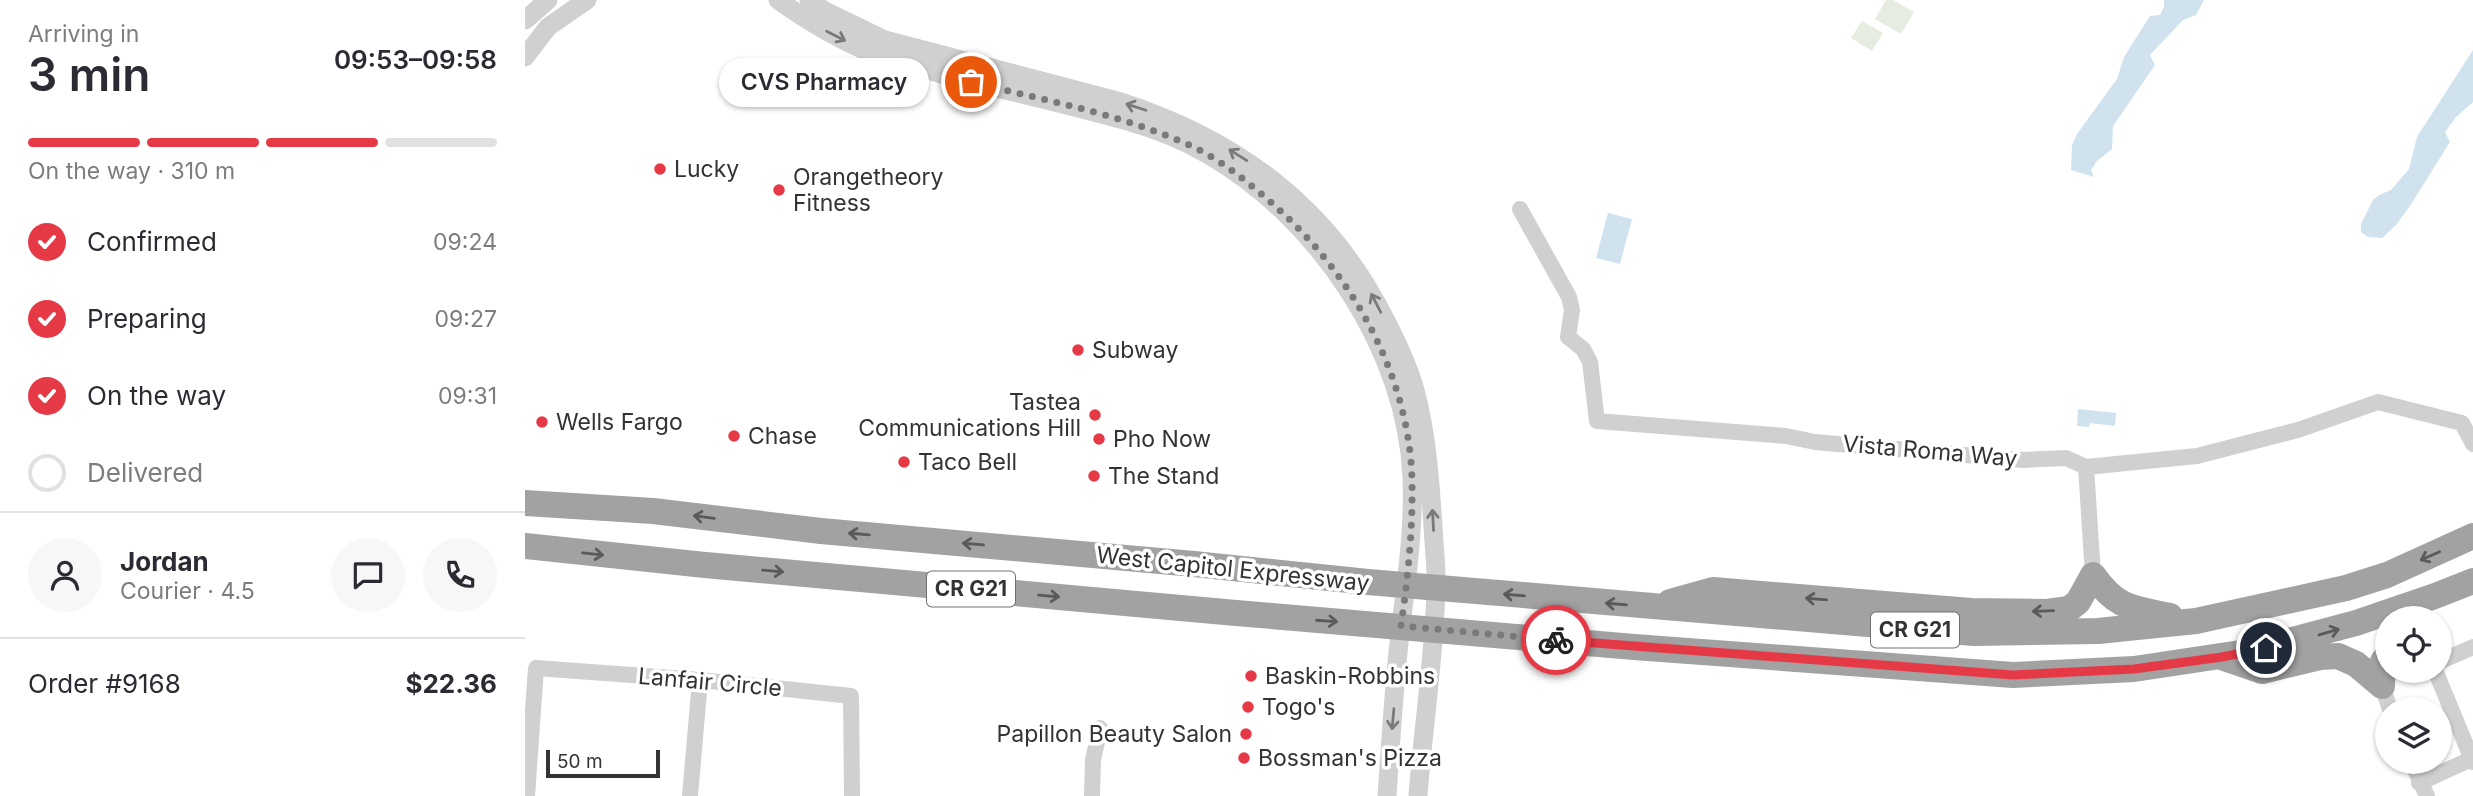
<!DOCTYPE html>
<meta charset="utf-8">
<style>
:root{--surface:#fff;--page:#f7f7f7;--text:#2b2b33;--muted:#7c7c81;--line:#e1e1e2;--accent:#e63946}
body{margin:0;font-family:Inter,sans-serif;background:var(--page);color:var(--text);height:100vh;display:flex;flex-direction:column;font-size:26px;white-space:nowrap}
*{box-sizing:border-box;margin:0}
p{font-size:23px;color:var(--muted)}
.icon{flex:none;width:38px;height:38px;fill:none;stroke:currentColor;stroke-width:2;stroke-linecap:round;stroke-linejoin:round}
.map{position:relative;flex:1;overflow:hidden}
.drawer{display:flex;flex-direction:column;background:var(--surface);width:525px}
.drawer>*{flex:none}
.tools{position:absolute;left:1850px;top:606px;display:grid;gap:14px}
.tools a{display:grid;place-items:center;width:77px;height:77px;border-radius:50%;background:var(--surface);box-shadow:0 2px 5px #0004;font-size:35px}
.scale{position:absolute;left:21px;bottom:18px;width:114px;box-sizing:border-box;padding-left:7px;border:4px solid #333;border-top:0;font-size:19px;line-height:24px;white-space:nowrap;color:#333;-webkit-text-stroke:5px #fff;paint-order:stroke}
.pin{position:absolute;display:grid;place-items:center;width:60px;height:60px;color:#fff;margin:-30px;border:4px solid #fff;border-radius:50%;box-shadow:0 2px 7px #0007}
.courier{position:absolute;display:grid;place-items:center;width:70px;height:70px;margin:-35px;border:5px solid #e63946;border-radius:50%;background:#fff;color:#222;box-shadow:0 2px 9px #0007}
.bubble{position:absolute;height:49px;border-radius:24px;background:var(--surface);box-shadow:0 2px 5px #0004;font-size:23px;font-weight:600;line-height:49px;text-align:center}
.overview em{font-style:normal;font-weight:600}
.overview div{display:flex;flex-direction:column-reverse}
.overview{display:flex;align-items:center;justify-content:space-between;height:119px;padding:0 28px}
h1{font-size:46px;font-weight:600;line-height:52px}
.bar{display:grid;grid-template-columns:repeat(4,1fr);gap:10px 7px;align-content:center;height:84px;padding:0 28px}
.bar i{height:9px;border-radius:5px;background:var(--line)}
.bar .on{background:var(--accent)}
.bar p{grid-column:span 4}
.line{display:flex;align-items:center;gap:18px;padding:0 28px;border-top:2px solid var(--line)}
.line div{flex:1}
.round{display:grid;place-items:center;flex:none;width:74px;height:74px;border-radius:37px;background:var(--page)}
ol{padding:0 28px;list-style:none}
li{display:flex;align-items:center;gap:21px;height:77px}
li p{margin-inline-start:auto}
li .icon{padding:7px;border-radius:50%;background:var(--accent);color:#fff;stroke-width:4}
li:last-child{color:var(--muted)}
li i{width:38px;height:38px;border:4px solid var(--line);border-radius:50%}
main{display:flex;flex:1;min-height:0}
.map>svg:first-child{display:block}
.green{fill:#e6ecdf}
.water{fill:#cfe2ee}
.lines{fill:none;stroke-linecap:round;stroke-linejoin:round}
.minor{stroke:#d0d0d0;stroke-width:16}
.tertiary{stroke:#d0d0d0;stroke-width:19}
.trunk{stroke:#a2a2a2;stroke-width:26}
.oneway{stroke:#7a7a7a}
.oneway2{stroke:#5a5a5a}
.done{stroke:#7a7a7a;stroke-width:7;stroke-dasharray:0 12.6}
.route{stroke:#e63946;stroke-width:9}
.poi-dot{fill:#e63946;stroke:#fff;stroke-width:2.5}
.labels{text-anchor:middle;stroke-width:7;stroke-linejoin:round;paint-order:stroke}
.shield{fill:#fff;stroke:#707070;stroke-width:2}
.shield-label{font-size:21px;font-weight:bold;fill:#333}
.poi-label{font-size:23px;fill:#333;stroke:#fff;text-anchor:start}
.street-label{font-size:23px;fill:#333;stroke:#fff}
</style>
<main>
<section class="drawer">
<div class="overview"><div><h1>3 min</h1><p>Arriving in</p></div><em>09:53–09:58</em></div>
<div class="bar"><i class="on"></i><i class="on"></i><i class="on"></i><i></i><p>On the way · 310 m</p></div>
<ol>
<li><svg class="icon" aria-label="check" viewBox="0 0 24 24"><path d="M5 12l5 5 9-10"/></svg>Confirmed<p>09:24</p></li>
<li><svg class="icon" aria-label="check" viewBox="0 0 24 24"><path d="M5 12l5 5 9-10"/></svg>Preparing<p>09:27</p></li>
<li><svg class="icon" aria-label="check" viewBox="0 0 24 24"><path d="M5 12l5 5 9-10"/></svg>On the way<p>09:31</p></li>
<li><i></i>Delivered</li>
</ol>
<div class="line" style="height:126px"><a class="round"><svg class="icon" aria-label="person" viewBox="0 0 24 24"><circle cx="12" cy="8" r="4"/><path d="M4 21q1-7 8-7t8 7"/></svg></a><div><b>Jordan</b><p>Courier · 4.5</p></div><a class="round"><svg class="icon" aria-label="chat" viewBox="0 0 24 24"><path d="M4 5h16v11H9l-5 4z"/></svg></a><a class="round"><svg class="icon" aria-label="phone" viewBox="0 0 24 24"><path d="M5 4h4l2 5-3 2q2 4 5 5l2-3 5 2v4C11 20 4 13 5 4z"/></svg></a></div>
<div class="line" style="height:91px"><div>Order #9168</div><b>$22.36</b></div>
</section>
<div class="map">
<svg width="1948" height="796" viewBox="0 0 1948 796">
<rect width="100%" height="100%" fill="#fff"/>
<path class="green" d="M1361 0H1368L1389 12 1376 34 1350 19Z
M1337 21 1358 33 1347 51 1326 38Z"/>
<path class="water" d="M1639 0H1679L1671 15 1658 20 1625 55 1630 65 1588 126 1587 149 1572 161 1566 170 1569 177 1546 170 1547 145 1552 134 1592 79 1599 57 1625 16 1635 15 1639 7Z
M1948 50V102L1931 117 1920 132 1925 142 1885 206 1871 225 1857 238 1843 237 1836 232V224L1848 200 1854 195 1866 190 1884 169 1892 137Z
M1083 213 1107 219 1095 264 1071 258Z
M1553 409 1591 413 1590 426 1565 423 1564 427 1552 426Z"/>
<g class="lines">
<path class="minor" d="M995 209 1044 297 1047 310 1043 337 1058 349 1065 362 1072 421 1261 436 1290 442 1498 460 1541 458 1561 467 1672 456 1773 430 1853 402 1937 423 1948 444
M1561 467 1568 575
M1914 662 1948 647
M1910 670 1948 762
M1857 686 1865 709
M1886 761 1902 796
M1894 783 1946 759
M2 796 11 668 175 680 326 696 327 796
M165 796 175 680
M567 796 568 760 575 728"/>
<path class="tertiary" d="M253 0C284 22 316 41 351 55 370 63 393 67 413 73 476 90 540 103 602 121 630 129 660 141 684 155 794 219 882 350 887 478 889 528 882 576 876 625 869 682 866 739 862 796
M284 0 300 11 360 40 596 102C713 140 803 207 859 317 871 340 883 365 890 390 902 435 905 480 908 527 909 548 912 569 911 590 909 659 898 728 893 796
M0 20 23 0
M0 57 23 27 62 0"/>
<path class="trunk" d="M0 503 128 511 296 531 669 564 843 582 1449 633 1573 631 1671 621 1821 588 1862 575 1948 536
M0 546 180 565 711 613 1109 647 1488 675 1609 669 1722 652 1831 623 1910 596 1948 581
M1145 602 1188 590 1446 611 1522 612 1544 609 1553 602 1568 575C1592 609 1607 608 1645 616
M1699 658 1737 671 1795 657 1813 656 1831 664 1857 686
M1857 686 1858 661 1862 656"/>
</g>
<defs><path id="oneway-shaft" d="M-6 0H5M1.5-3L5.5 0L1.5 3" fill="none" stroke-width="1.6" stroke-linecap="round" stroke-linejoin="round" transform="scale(1.75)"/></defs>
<g class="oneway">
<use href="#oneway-shaft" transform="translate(311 36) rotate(27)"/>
<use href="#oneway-shaft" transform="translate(611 107) rotate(-162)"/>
<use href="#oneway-shaft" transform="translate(713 155) rotate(-148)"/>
<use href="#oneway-shaft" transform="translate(851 303) rotate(-117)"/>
<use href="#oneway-shaft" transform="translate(908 520) rotate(-93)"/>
<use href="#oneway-shaft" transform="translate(868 719) rotate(95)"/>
</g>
<g class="oneway2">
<use href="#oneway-shaft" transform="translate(179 517) rotate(-173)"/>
<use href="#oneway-shaft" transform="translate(334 534) rotate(-175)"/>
<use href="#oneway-shaft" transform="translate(448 544) rotate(-175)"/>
<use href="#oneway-shaft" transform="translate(68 554) rotate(6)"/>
<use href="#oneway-shaft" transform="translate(1905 556) rotate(156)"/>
<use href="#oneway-shaft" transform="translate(248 571) rotate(5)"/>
<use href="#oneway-shaft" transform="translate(989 595) rotate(-175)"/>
<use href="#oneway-shaft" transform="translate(524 596) rotate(5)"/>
<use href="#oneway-shaft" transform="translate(1291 599) rotate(-175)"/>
<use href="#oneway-shaft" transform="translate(1091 604) rotate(-175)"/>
<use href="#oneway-shaft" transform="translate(1518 611) rotate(178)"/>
<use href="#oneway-shaft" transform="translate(802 621) rotate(4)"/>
<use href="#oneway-shaft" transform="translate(1804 632) rotate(-16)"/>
</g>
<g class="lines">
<path class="done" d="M446 82C519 100 595 114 664 145 696 159 724 183 750 206 827 274 884 375 887 479 888 529 883 577 876 626L1031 640"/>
<path class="route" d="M1031 640 1488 675 1609 669 1697 657 1741 648"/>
</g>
<g class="poi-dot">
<circle cx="135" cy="169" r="7"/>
<circle cx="254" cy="190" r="7"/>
<circle cx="553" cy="350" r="7"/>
<circle cx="570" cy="415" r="7"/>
<circle cx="17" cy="422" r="7"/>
<circle cx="209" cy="436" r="7"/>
<circle cx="574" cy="439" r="7"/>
<circle cx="379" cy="462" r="7"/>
<circle cx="569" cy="476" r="7"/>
<circle cx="726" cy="676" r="7"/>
<circle cx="723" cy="707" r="7"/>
<circle cx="721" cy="734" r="7"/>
<circle cx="719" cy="758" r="7"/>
</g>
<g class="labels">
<g class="shield">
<rect x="402" y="571.5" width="88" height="35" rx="5"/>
<rect x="1346" y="612.5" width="88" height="35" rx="5"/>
</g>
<g class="shield-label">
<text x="446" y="596">CR G21</text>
<text x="1390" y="637">CR G21</text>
</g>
<g class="poi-label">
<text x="149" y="177">Lucky</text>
<text x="268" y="185">Orangetheory<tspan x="268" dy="26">Fitness</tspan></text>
<text x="567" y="358">Subway</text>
<text x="556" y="410" text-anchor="end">Tastea<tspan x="556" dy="26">Communications Hill</tspan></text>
<text x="31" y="430">Wells Fargo</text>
<text x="223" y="444">Chase</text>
<text x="588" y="447">Pho Now</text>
<text x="393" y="470">Taco Bell</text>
<text x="583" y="484">The Stand</text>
<text x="740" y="684">Baskin-Robbins</text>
<text x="737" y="715">Togo's</text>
<text x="707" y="742" text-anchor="end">Papillon Beauty Salon</text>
<text x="733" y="766">Bossman's Pizza</text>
</g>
<g class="street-label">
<text transform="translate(1405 451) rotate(5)" y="8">Vista Roma Way</text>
<text transform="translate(708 569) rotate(6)" y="8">West Capitol Expressway</text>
<text transform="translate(185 682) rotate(5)" y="8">Lanfair Circle</text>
</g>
</g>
</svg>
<div class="tools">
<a><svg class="icon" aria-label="locate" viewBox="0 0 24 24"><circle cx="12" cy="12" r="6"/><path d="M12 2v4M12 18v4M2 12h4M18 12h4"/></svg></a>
<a><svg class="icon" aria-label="layers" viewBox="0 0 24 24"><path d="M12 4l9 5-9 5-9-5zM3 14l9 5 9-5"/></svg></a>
</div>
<div class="scale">50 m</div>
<div class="pin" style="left:446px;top:82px;background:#ea580c"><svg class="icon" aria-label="bag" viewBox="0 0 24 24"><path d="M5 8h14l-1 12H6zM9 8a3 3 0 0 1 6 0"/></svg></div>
<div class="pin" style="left:1741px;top:648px;background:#1f2937"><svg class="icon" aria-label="home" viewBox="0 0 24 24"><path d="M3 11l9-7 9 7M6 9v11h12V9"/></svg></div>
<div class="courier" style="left:1031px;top:640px"><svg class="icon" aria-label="bike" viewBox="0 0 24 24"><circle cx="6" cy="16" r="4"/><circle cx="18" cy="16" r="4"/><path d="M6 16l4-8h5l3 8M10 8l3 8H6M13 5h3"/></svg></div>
<div class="bubble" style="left:194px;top:58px;width:210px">CVS Pharmacy</div>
</div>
</main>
